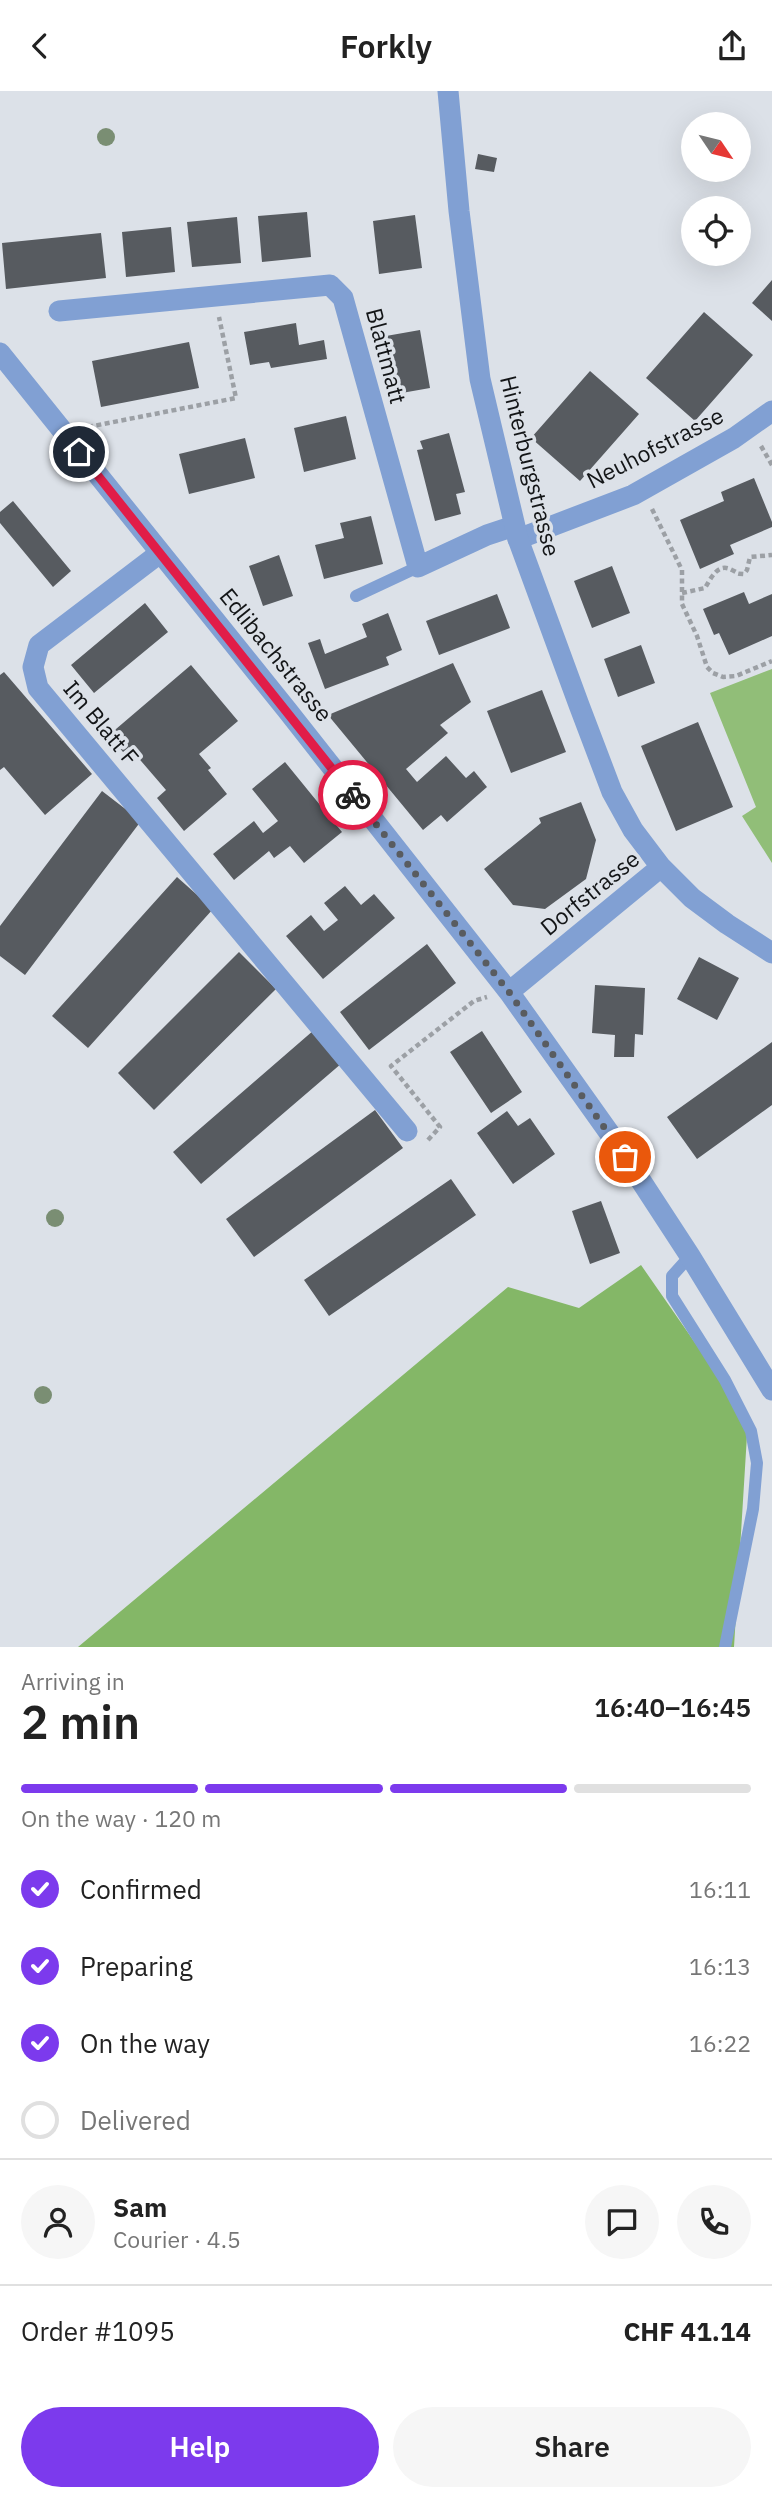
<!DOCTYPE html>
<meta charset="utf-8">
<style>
:root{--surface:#fff;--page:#f6f6f6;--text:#222;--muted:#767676;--line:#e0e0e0;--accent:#7c3aed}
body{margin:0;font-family:"IBM Plex Sans",sans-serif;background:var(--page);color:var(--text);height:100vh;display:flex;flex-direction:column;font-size:26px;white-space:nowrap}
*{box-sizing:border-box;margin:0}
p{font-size:23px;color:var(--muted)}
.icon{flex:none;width:38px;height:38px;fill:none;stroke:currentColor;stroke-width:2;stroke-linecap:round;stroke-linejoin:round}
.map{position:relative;height:1556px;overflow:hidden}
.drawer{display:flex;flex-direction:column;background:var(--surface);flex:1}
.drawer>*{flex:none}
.needle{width:46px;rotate:125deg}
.buttons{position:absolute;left:681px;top:21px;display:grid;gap:14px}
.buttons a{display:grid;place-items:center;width:70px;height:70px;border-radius:50%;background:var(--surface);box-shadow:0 7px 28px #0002;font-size:35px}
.pin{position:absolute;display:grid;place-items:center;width:60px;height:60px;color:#fff;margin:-30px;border:4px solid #fff;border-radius:50%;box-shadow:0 2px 7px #0007}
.courier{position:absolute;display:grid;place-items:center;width:70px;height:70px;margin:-35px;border:5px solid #e11d48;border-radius:50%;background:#fff;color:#222;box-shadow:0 2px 9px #0007}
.headline em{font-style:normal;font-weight:600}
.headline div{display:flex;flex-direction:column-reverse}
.headline{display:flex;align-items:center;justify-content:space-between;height:119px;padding:0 21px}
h1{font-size:46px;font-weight:600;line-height:52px}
.bar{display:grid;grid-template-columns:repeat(4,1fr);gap:10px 7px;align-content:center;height:84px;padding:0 21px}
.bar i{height:9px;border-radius:5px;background:var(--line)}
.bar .on{background:var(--accent)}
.bar p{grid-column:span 4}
.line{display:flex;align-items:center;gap:18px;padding:0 21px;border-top:2px solid var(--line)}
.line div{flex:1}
.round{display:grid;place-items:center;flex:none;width:74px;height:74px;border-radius:37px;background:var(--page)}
ol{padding:0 21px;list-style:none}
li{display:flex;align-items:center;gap:21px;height:77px}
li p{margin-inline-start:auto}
li .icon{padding:7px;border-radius:50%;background:var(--accent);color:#fff;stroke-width:4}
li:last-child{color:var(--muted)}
li i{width:38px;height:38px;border:4px solid var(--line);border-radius:50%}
.cta{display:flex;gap:14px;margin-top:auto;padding:14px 21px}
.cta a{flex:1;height:80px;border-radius:42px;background:var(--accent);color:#fff;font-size:28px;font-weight:600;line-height:80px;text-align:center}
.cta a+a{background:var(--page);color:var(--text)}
header{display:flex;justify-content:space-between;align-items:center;height:91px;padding:0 21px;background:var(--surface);font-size:32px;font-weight:600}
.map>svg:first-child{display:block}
.green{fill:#91be78}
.forest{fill:#84b767}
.building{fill:#575b60}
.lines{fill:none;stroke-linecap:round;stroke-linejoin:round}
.path{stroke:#9ca0a5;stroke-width:4.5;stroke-dasharray:5 3.5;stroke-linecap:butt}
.service{stroke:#81a0d3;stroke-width:12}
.minor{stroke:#81a0d3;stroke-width:21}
.tertiary{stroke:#81a0d3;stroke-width:21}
.tree{fill:#7a8e73}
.done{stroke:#595c60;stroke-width:7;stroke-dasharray:0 12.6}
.route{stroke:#e11d48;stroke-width:9}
.labels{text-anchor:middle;stroke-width:7;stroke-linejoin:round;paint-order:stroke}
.street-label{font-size:23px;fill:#131517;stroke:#dce1e8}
</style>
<header><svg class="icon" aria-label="back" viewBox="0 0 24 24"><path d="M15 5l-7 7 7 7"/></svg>Forkly<svg class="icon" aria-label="share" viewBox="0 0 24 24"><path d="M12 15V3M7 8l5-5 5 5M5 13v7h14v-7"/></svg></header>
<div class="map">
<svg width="772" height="1556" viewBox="0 0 772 1556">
<rect width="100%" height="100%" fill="#dce1e8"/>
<path class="green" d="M772 578V772L742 725 756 716 710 602Z"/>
<path class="forest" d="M641 1174 748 1328 734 1556H78L508 1196 579 1217Z"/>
<path class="building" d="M478 63 497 67 494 81 475 78Z
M307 121 311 166 262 171 258 125Z
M415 124 422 177 379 183 373 130Z
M237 126 241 172 192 176 187 131Z
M171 136 175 181 126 186 122 141Z
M101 142 106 187 6 198 2 152Z
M772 189V230L752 212Z
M704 221 753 264 695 330 646 287Z
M296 232 299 254 324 249 327 268 271 277 269 271 250 274 244 241Z
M420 239 430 297 396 303 386 245Z
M189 251 199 297 101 316 92 270Z
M590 280 639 323 580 390 531 347Z
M346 325 356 368 304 381 294 337Z
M449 342 465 401 456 403 461 423 435 430 417 359 423 358 420 350Z
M245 347 255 387 189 403 179 363Z
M754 387 772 431V436L730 454 734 463 700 478 680 429 724 410 721 401Z
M13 410 71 480 53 496 0 432V421Z
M371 425 383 473 324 488 315 454 344 447 340 432Z
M279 464 293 505 263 515 249 475Z
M612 475 630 522 592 537 574 490Z
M744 501 749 513 772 503V545L729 564 719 542 714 544 703 518Z
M497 503 510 537 439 564 426 530Z
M145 512 168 541 94 602 71 574Z
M388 522 402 559 386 566 389 574 325 598 308 552 320 548 325 563 367 546 362 533Z
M641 554 655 592 618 606 604 568Z
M453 572 471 611 440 634 448 642 406 678 417 691 446 665 466 687 474 680 487 696 447 731 441 724 423 739 328 624Z
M191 574 238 630 199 663 211 677 208 679 227 703 184 740 157 707 166 699 129 656 123 661 109 644Z
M4 581 92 683 45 724 4 676 0 679V584Z
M542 599 566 661 511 682 487 620Z
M698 631 733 716 676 740 641 655Z
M285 671 342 741 304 772 290 755 274 767 269 760 234 789 213 763 254 730 263 742 278 730 252 698Z
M102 700 141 730 25 884 0 865V835Z
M581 711 596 749 586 788 545 818 513 814 484 778 541 732 539 727Z
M177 786 213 818 88 957 52 925Z
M345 795 361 814 374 803 395 827 323 888 286 845 311 824 324 840 338 829 324 812Z
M427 853 456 892 369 959 340 921Z
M239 861 276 898 154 1019 118 982Z
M699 866 739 887 717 929 677 908Z
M595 894 645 897 643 944 635 943 634 966H614L615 944 592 942Z
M314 939 342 972 201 1093 173 1061Z
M482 940 522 1001 491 1022 450 961Z
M772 951V1014L697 1068 667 1026Z
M375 1019 403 1057 254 1166 226 1128Z
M507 1020 518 1035 530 1027 555 1063 513 1093 477 1042Z
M451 1088 476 1124 329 1225 304 1189Z
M601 1110 620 1162 590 1173 572 1120Z"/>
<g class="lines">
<path class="path" d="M88 336 236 307 219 226
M761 355 772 374
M652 418 682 479V513L697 545 707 576 713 582 723 586 736 585 772 570
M682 502 705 497C711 487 718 471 732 479 743 484 733 482 744 483L747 479 750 466 772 464
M428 1049 440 1036 391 975 474 910 487 906"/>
<path class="service" d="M356 505 418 476
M690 1165 672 1185V1205L725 1289 751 1340 757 1372 753 1418 725 1556"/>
<path class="minor" d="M59 220 330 194 343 207 418 476 487 444 514 435
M518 448 633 404 734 347 772 320
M160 462 39 554 33 576 38 597 407 1040"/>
<path class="tertiary" d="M448 0 459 120 480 288 518 448 579 614 612 701 633 739 661 776 692 807 727 833 772 862
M0 262 287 619 509 901 615 1050 690 1165 772 1299
M509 901 661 776"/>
</g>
<g class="tree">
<circle cx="106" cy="46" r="9"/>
<circle cx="55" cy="1127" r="9"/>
<circle cx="43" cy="1304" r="9"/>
</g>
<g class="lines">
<path class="done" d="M353 704 509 901 625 1066"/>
<path class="route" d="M79 361 353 704"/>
</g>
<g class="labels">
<g class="street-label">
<text transform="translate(386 265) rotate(75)" y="8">Blattmatt</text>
<text transform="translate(655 357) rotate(-27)" y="8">Neuhofstrasse</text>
<text transform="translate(530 375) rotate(76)" y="8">Hinterburgstrasse</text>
<text transform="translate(276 564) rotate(51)" y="8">Edlibachstrasse</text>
<text transform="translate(101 632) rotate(50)" y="8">Im Blatt F</text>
<text transform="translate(590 802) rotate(-39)" y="8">Dorfstrasse</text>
</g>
</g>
</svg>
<div class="buttons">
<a><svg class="needle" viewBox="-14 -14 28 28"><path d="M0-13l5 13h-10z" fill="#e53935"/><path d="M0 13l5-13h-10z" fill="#767676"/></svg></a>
<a><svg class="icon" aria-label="locate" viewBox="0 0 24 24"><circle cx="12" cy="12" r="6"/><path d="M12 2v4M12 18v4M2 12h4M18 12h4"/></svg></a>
</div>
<div class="pin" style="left:625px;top:1066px;background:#ea580c"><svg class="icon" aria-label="bag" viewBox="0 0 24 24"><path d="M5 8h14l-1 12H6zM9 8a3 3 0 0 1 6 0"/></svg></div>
<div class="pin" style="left:79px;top:361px;background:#1f2937"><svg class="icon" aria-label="home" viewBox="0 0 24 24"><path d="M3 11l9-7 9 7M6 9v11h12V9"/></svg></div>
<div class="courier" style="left:353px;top:704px"><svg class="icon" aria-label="bike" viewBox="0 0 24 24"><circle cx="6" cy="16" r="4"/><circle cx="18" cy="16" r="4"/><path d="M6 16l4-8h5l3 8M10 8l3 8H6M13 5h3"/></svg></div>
</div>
<section class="drawer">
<div class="headline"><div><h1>2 min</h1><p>Arriving in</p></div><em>16:40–16:45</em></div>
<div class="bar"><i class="on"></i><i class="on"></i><i class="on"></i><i></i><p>On the way · 120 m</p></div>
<ol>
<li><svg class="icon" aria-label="check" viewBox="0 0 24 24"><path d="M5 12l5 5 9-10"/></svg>Confirmed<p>16:11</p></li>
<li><svg class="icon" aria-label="check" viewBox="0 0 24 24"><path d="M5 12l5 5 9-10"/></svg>Preparing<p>16:13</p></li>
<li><svg class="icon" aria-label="check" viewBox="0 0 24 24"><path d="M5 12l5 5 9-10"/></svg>On the way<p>16:22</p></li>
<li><i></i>Delivered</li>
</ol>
<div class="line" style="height:126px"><a class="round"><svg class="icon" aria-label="person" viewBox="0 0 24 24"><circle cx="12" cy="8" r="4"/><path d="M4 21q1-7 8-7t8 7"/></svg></a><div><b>Sam</b><p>Courier · 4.5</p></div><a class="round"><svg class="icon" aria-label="chat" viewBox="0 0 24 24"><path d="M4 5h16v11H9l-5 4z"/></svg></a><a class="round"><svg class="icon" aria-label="phone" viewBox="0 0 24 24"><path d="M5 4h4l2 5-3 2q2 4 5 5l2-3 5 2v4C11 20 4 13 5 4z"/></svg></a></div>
<div class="line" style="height:91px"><div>Order #1095</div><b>CHF 41.14</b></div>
<div class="cta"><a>Help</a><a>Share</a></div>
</section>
